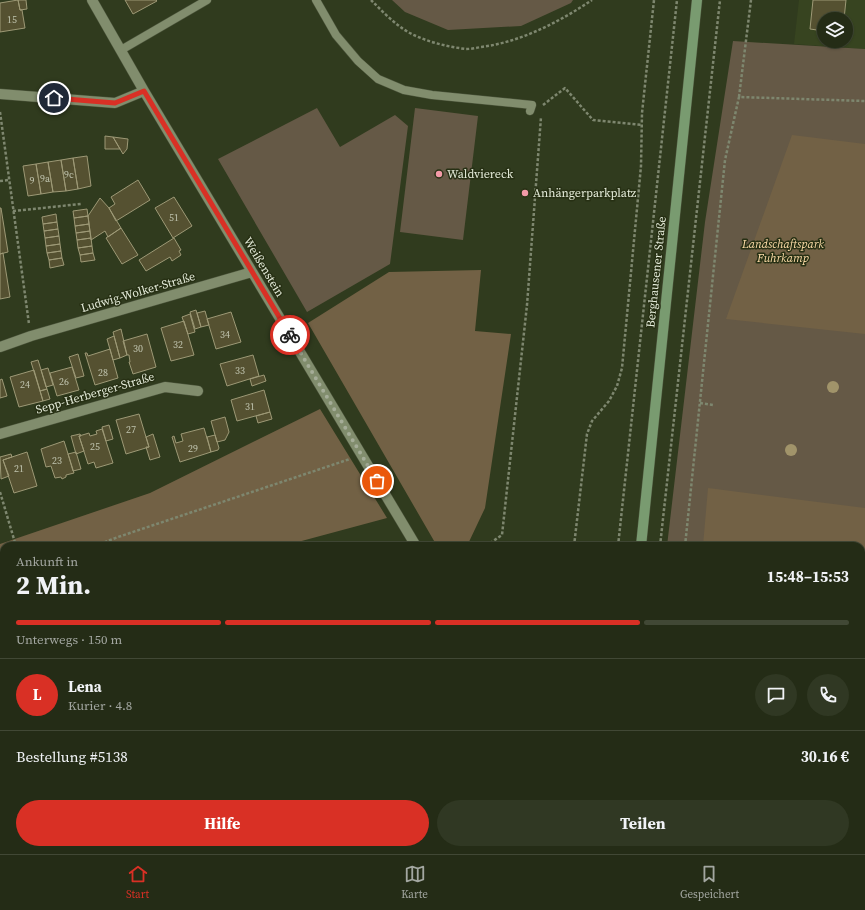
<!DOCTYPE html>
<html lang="de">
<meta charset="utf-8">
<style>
:root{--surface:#242c16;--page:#303823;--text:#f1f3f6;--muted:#a3a7a1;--line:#414835;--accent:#d93025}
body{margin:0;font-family:"Source Serif 4",serif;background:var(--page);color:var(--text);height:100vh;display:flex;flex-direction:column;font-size:15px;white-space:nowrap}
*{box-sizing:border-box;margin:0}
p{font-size:13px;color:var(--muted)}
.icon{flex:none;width:22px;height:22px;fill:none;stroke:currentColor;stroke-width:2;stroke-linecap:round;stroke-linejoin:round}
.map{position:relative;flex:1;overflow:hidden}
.panel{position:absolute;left:0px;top:542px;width:865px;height:312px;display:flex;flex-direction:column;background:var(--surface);border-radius:12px 12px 0 0;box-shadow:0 1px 3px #0004,0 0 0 1px var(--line)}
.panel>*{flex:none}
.fabs{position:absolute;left:817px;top:12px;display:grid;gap:8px}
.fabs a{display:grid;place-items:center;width:36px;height:36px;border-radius:50%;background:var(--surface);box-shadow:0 1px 3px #0004,0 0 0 1px var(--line);font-size:20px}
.pin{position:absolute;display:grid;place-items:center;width:34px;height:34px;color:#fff;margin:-17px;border:2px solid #fff;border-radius:50%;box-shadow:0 1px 4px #0007}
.courier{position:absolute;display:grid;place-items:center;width:40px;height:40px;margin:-20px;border:3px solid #d93025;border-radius:50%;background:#fff;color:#222;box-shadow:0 1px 5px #0007}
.overview em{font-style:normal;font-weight:700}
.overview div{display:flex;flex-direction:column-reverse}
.overview{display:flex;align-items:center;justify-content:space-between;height:68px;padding:0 16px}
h1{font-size:26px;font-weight:700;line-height:30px}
.bar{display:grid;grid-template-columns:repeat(4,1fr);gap:6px 4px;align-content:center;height:48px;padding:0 16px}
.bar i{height:5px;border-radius:3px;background:var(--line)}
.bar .on{background:var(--accent)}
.bar p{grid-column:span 4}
.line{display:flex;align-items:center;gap:10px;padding:0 16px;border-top:1px solid var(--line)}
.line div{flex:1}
.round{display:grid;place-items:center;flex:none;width:42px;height:42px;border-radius:21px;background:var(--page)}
.action{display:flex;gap:8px;margin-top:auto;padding:8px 16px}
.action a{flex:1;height:46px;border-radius:24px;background:var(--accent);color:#fff;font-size:16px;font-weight:700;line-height:46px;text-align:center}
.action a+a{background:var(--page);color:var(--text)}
.tabs{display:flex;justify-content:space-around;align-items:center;height:56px;border-top:1px solid var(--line);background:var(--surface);font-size:11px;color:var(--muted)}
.tabs a{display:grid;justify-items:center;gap:2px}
.tabs .on{color:var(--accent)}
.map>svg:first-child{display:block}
.built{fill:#374420;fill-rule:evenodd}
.green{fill:#655946}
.forest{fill:#726145}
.building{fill:#555131;stroke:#9d9976}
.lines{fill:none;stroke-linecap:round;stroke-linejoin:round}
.lane-casing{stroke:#4d563d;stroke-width:9}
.street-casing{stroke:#4d563d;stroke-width:11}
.secondary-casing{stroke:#4d563d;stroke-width:11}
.path{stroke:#7e876f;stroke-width:2.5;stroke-dasharray:3 2;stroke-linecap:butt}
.lane{stroke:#818d6d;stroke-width:8}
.street{stroke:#818d6d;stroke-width:10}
.secondary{stroke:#799b70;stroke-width:10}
.tree{fill:#a1946a}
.done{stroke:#a5ad98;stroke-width:4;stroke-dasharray:0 7.2}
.route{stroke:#d93025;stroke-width:5}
.poi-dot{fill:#f39aa8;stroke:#273014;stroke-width:1.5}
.labels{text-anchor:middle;stroke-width:3;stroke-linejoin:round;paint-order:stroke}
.number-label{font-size:10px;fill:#c0c4af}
.poi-label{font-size:12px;fill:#e4ebd9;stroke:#273014;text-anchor:start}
.park-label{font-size:12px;font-style:italic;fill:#fddca8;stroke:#273014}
.street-label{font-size:12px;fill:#e4ebd9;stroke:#273014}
</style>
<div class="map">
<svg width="865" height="854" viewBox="0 0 865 854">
<rect width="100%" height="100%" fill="#303b1e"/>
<path class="built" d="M799 0H865V49L794 44ZM824 19H846V41H824Z"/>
<path class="green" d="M392 0H573L571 3 521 26 448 30 405 12Z
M733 41 865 49V696H861V546H667L705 222Z
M317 108 340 147 395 115 408 126 390 264 307 312 218 159Z
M415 108 478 116 463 240 400 232Z"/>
<path class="forest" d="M792 135 865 144V334L726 319Z
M481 270 475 331 511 334 485 508 467 546H437L308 323 389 272Z
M320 409 387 518 283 546H4V620L0 621V544L150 493Z
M708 488 865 508V674L861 673V546H703Z
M861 696H865V854H692L691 850H861Z"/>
<path class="building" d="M18 0 20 10H22L25 28 0 32V3Z
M18 0H26L27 9 20 10Z
M125 0H156L157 1 133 14Z
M813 0H846L844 19H824V31L810 29Z
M105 136 113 137 120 149H105Z
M113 137 128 139 127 149 123 154Z
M87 156 91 186 78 189 73 158Z
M73 158 78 189 66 191 61 160Z
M61 160 66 191 53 192 48 162Z
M48 162 53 192 41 194 36 164Z
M36 164 41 194 28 196 23 166Z
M138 180 150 200 116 221 109 208 115 204 111 197Z
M174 197 192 226 173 238 155 208Z
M100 198 109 208 121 228 108 237 105 231 91 240 88 216Z
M0 208H1L8 252 0 254Z
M87 209 88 216 74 218 73 211Z
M56 214 57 222 43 224 42 217Z
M88 216 89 224 75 226 74 218Z
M57 222 58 229 44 231 43 224Z
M89 224 90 231 76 233 75 226Z
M121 228 138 255 122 264 106 238Z
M58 229 59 236 45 238 44 231Z
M90 231 91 238 77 240 76 233Z
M59 236 60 244 46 246 45 238Z
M91 238 92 246 78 248 77 240Z
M174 238 181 250 179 251 181 255 172 261 170 257 146 271 139 260Z
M60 244 61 251 47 253 46 246Z
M92 246 93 253 80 255 78 248Z
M61 251 62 258 49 260 47 253Z
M3 253 10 297 0 299V254Z
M93 253 95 260 81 262 80 255Z
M62 258 64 265 50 268 49 260Z
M196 310 201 327 195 329 190 312Z
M205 311 209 325 201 327 197 313Z
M231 312 241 342 216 349 207 319Z
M190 314 195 332 188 334 182 317Z
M184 321 194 355 171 361 161 328Z
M121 329 127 355 120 358 113 332Z
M147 334 156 367 133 374 129 362H130L129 355H127L123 341Z
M114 336 120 358 113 360 107 339Z
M110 349 118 378 95 385 85 353H87L88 356Z
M78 354 84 376 76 378 69 357Z
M253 355 259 376 227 386 220 364Z
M38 360 47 389 40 391 31 362Z
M72 367 79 390 57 396 50 373Z
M48 368 53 385 46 387 41 370Z
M34 370 43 401 19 407 10 377Z
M264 375 266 381 252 386 250 379Z
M2 379 7 396 0 398V380Z
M47 389 50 399 43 401 40 391Z
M264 390 270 412 237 421 231 400Z
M270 412 272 419 258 423 256 416Z
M139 414 149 447 126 454 116 420Z
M225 417 229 432 225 440 217 442 211 421Z
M109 425 113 439 106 441 102 427Z
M204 428 211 452 180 462 172 437 174 436 176 443 183 441 181 434Z
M102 429 113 463 96 468 94 462 88 464 79 436 89 433 90 436 97 434 96 431Z
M80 434 81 436H79L84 451 76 454 71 436Z
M153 434 160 457 150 460 146 447H149L146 437Z
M215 435 219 448 218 450 211 452 207 437Z
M64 441 74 473 66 475V477L62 479 61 477 55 478 51 466 46 467 41 449Z
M27 452 37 486 14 493 3 460Z
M76 452 81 469 73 471 68 454Z
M11 454 12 457 3 460 9 476 1 479 0 457Z
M4 668V693L0 694V669Z
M0 784H4V822H2L3 806H0Z
M0 822H4V831H0Z
M0 831H4L5 854H0Z
M5 850H21V854H5Z
M21 850H38V854H21Z
M38 850H54V854H38Z
M54 850H70V854H54Z
M70 850H86V854H70Z
M111 850H127V854H111Z
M127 850H144L143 854H127Z
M144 850H160V854H143Z
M160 850H176V854H160Z
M176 850H183V854H176Z
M215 850H224L225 854H212L211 851Z
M224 850H249L250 854H225Z
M308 850H320L321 854H295Z"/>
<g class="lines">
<g class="lane-casing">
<path id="lane" d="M316 0 336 35 358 61 378 79 404 90 432 95 532 105 530 111
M121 50 207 0
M98 854V850"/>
</g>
<g class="street-casing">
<path id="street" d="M92 0 144 91 416 546
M0 94 115 103 144 91
M0 347 31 336 252 272
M0 434 165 387 198 391
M0 761H4
M457 854V850"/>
</g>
<g class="secondary-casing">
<path id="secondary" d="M641 546 697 0
M657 850 658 854"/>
</g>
<path class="path" d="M371 0C384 13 399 29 416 36 432 43 449 47 466 49 471 49 476 48 481 47 521 42 559 22 592 0
M739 97 751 0
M543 105 565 88 593 120 642 125
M0 112 29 324
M0 181 9 180
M13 211 81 204
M700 403 713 405
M0 492 16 546
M95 546 118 537 350 459
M486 546 502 535 527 305 541 117
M574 546 587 434 592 421 609 401 617 386 622 368 641 166 642 113 654 0
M618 546 677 0
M660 546 720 0
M685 546 725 160 739 97 865 101
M0 584 4 583
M861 687H865
M601 850 602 854
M637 850 638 854
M677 850 678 854
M261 854 262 850
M361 854 375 850"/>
<use href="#lane" class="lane"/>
<use href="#street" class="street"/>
<use href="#secondary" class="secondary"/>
</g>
<g class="tree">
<circle cx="833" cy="387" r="6"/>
<circle cx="791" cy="450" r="6"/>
</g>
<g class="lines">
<path class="done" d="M290 335 377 481"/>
<path class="route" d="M54 98 115 103 144 91 290 335"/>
</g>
<g class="poi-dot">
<circle cx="439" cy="174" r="4"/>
<circle cx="525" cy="193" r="4"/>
</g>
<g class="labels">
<g class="number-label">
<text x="12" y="23">15</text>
<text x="69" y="178">9c</text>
<text x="45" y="182">9a</text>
<text x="32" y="184">9</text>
<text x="174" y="221">51</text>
<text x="225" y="338">34</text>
<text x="178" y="348">32</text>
<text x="138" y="352">30</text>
<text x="240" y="374">33</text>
<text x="103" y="376">28</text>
<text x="64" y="385">26</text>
<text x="25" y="388">24</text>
<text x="250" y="410">31</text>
<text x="131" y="433">27</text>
<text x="95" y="450">25</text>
<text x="193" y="452">29</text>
<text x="57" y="464">23</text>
<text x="19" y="472">21</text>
</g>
<g class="poi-label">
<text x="447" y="178">Waldviereck</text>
<text x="533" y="197">Anhängerparkplatz</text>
</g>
<g class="park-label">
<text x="783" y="248">Landschaftspark<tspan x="783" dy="14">Fuhrkamp</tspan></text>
</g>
<g class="street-label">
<text transform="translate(264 267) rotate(59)" y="4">Weißenstein</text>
<text transform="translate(656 272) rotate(-84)" y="4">Berghausener Straße</text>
<text transform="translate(138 292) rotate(-16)" y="4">Ludwig-Wolker-Straße</text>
<text transform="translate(95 393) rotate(-16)" y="4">Sepp-Herberger-Straße</text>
</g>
</g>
</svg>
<div class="fabs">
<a><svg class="icon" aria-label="layers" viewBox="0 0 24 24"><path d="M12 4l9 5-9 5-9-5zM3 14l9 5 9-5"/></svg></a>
</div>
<div class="pin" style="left:377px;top:481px;background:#ea580c"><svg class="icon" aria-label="bag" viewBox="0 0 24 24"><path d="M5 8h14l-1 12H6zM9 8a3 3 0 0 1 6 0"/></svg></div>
<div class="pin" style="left:54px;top:98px;background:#1f2937"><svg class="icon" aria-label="home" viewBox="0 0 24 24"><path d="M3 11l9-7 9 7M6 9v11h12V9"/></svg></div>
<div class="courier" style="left:290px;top:335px"><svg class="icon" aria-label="bike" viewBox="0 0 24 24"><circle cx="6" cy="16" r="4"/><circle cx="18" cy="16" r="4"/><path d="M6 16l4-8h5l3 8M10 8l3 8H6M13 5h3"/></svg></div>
<section class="panel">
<div class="overview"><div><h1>2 Min.</h1><p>Ankunft in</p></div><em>15:48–15:53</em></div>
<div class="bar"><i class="on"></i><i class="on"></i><i class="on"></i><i></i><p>Unterwegs · 150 m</p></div>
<div class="line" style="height:72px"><b class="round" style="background:var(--accent);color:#fff">L</b><div><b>Lena</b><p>Kurier · 4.8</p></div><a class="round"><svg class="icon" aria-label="chat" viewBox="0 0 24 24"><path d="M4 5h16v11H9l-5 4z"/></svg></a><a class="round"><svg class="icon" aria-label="phone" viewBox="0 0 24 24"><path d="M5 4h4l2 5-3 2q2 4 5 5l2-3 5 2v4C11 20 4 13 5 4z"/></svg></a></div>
<div class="line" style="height:52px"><div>Bestellung #5138</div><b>30.16 €</b></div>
<div class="action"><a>Hilfe</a><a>Teilen</a></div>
</section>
</div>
<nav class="tabs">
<a class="on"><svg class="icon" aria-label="home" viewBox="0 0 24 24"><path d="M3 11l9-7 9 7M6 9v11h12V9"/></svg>Start</a>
<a><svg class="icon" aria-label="map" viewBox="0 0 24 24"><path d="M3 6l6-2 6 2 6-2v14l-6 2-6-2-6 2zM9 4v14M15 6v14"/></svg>Karte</a>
<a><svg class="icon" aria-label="saved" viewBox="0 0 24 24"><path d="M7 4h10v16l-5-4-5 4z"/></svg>Gespeichert</a>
</nav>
